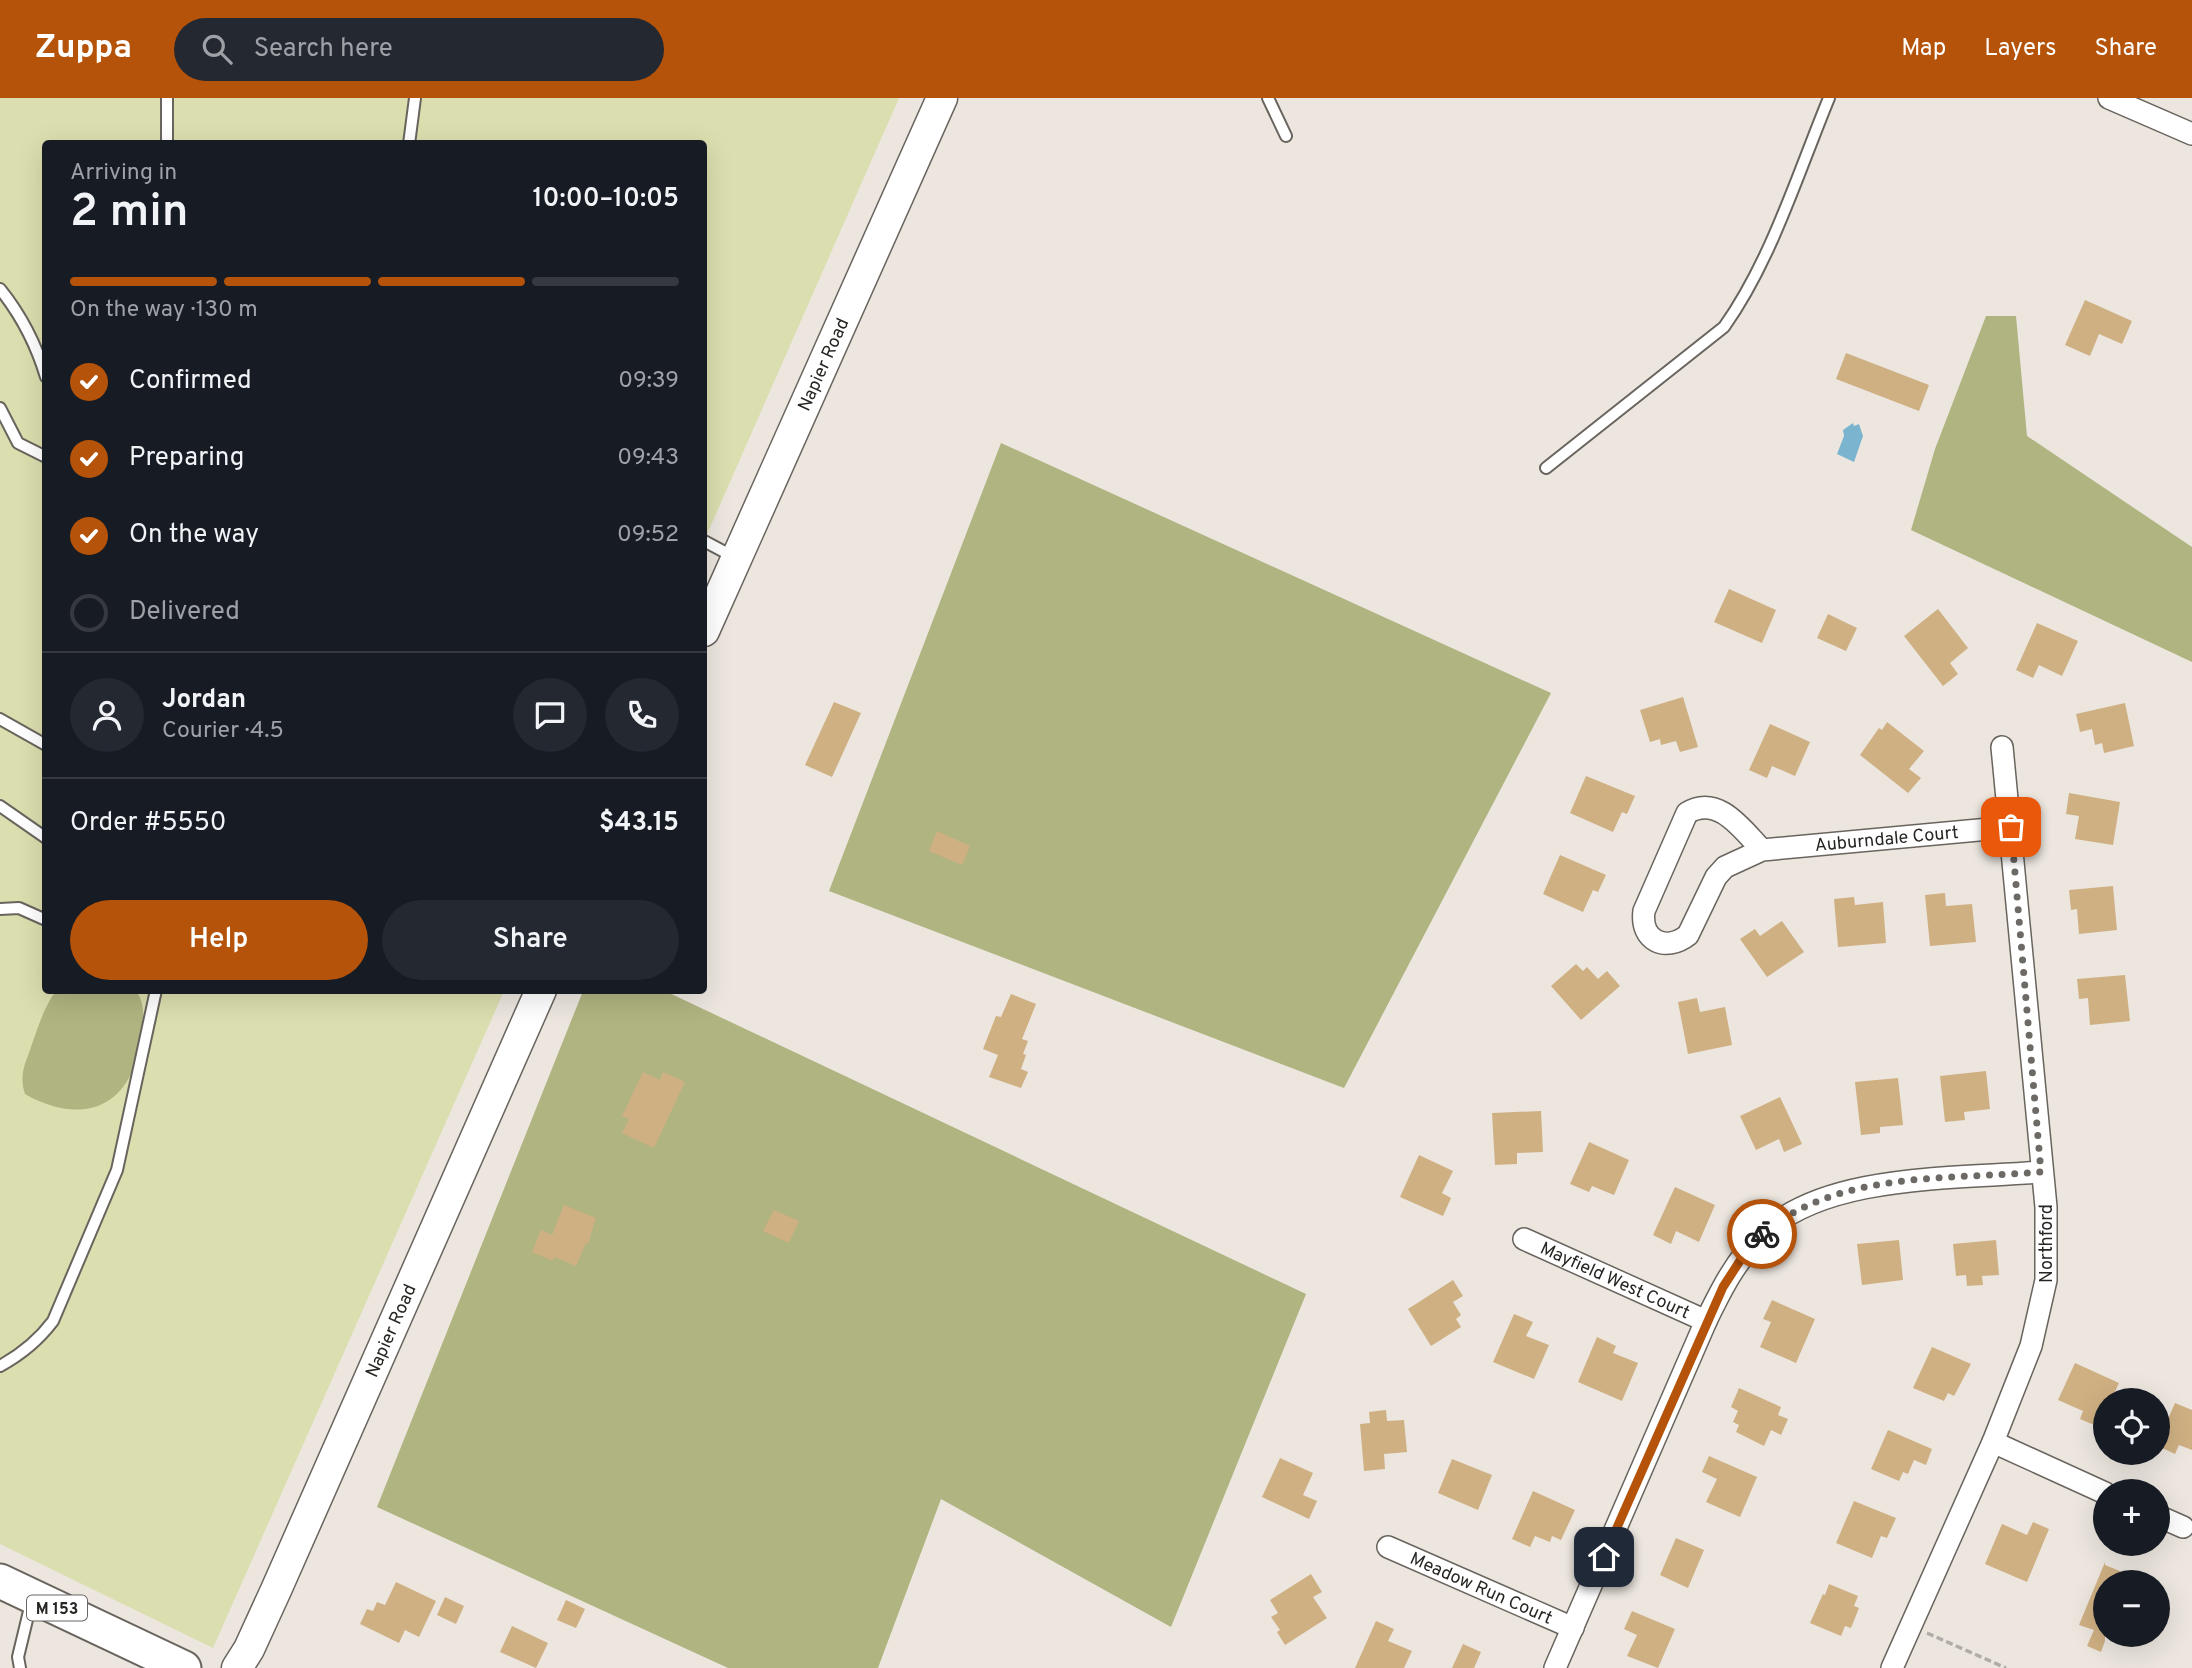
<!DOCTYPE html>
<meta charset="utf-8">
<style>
:root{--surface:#171b24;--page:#242831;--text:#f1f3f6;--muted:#9ea1a6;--line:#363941;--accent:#b45309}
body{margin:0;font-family:Overpass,sans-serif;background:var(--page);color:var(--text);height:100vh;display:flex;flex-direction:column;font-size:26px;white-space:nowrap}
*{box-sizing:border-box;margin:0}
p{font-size:23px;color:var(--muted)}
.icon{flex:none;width:38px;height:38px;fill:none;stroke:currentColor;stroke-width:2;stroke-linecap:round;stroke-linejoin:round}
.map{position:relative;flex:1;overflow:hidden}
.drawer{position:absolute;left:42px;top:42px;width:665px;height:854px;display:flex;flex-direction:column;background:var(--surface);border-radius:7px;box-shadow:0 7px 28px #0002}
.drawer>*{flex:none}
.controls{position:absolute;left:2093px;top:1290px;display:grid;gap:14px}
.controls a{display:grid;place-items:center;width:77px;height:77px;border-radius:50%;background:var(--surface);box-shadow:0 7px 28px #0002;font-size:35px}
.pin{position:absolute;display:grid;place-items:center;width:60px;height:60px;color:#fff;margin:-30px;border-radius:14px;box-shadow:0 4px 10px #0006}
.courier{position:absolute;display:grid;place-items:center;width:70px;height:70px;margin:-35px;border:5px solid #b45309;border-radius:50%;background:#fff;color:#222;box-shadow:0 2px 9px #0007}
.head em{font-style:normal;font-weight:600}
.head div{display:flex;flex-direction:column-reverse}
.head{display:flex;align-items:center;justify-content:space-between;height:119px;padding:0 28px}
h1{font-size:46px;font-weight:600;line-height:52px}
.bar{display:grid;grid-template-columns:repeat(4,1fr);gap:10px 7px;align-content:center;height:84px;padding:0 28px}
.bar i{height:9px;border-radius:5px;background:var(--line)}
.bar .active{background:var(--accent)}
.bar p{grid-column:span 4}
.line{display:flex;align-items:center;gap:18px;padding:0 28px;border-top:2px solid var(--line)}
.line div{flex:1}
.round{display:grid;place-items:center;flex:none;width:74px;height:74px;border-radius:37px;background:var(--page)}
ol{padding:0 28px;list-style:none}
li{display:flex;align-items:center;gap:21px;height:77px}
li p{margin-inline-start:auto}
li .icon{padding:7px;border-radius:50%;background:var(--accent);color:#fff;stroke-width:4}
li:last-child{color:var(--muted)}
li i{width:38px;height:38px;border:4px solid var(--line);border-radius:50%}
.action{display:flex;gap:14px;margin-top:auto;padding:14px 28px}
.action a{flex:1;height:80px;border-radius:42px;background:var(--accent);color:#fff;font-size:28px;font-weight:600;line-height:80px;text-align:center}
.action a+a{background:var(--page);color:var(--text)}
header{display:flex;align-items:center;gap:42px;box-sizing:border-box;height:98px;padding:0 35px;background:var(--accent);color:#fff}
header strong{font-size:33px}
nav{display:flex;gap:38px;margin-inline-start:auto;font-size:24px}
.search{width:490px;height:63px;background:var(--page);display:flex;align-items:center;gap:18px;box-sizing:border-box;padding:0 24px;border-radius:38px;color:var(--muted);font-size:26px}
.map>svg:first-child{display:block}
.green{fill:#dbdeae}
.forest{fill:#b0b480}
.water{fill:#7bb4ce}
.building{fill:#cfb083}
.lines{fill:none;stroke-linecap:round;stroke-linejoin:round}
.lane-casing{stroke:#69645d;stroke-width:14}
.street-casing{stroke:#69645d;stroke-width:24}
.secondary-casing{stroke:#69645d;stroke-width:33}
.primary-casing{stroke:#69645d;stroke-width:37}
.path{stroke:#b1aca7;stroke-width:3.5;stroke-dasharray:7 3.5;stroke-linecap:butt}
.lane{stroke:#fff;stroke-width:10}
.street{stroke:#fff;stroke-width:21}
.secondary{stroke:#fff;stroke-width:30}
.primary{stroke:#fff;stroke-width:33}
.done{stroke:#6d6965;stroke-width:7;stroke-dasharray:0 12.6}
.route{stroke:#b45309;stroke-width:9}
.labels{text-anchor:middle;stroke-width:6;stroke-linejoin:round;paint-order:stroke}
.shield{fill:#fff;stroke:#686765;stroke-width:2}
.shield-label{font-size:16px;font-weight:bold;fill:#282623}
.street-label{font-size:18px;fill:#282623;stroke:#fff}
</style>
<header>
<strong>Zuppa</strong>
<div class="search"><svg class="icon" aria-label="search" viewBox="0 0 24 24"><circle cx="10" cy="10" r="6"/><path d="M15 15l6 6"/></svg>Search here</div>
<nav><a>Map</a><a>Layers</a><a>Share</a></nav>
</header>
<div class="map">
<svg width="2192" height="1570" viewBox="0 0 2192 1570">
<rect width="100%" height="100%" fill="#ece6df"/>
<path class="green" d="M0 0H899L704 443V46H46V892L504 893 213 1550 0 1446Z"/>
<path class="forest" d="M1986 218H2016L2027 338 2192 449V564L1911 432 1935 351Z
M1001 345 1551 595 1344 990 829 793Z
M56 892 136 893C147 907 143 928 139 944 137 954 135 967 131 976 109 1021 63 1018 25 996 18 975 27 963 33 943 41 921 43 913 56 892Z
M583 893H665L1306 1196 1171 1529 941 1401 878 1570H728L377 1409Z"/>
<path class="water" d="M1853 325 1854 328 1859 326 1863 338 1854 364 1837 356 1844 338 1843 332Z"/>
<path class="building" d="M2085 202 2132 223 2122 246 2099 236 2090 258 2065 247Z
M1846 255 1929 287 1919 313 1836 281Z
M1729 491 1776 512 1762 545 1714 524Z
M1938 511 1968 550 1950 565 1958 576 1943 588 1904 538Z
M1828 516 1857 530 1846 553 1817 540Z
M2037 525 2078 543 2062 578 2039 567 2033 580 2016 572Z
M1683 599 1698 649 1680 654 1676 643 1661 647 1660 641 1650 644 1640 612Z
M834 604 861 615 832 679 805 667Z
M2125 605 2134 648 2104 655 2102 645 2095 647 2092 631 2080 634 2076 616Z
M1887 624 1924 653 1909 671 1921 680 1908 695 1860 657 1879 630 1882 632Z
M1770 626 1810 644 1795 678 1772 668 1767 680 1749 672Z
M1586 678 1635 698 1627 716 1622 714 1613 734 1570 715Z
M2069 695 2120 704 2113 747 2075 741 2079 718 2066 716Z
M937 733 970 748 962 767 929 753Z
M1560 757 1606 777 1598 794 1593 792 1583 814 1543 796Z
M2113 788 2117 832 2079 836 2077 811 2071 812 2069 792Z
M1945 795 1946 808 1972 806 1976 844 1930 848 1925 797Z
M1854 799 1855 807 1883 804 1886 845 1838 849 1834 801Z
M1782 823 1804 854 1767 879 1740 841 1755 831 1760 838Z
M1576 866 1583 873 1587 869 1598 881 1607 873 1620 888 1581 922 1551 888Z
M2125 877 2130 923 2090 927 2088 900 2079 901 2077 881Z
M1011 896 1036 906 1022 941 1028 943 1023 956 1026 957 1021 971 1028 974 1021 990 989 979 998 957 983 951 996 918 1001 919Z
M1697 900 1700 914 1725 909 1732 947 1688 956 1678 904Z
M1986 973 1990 1011 1964 1014 1965 1022 1945 1024 1940 978Z
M643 974 660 982 663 974 685 984 654 1050 622 1035 629 1021 622 1018Z
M1898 980 1903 1027 1880 1029V1035L1861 1037 1855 984Z
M1780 999 1802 1046 1784 1054 1779 1041 1756 1052 1740 1018Z
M1541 1013 1543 1054 1517 1055V1066L1495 1067 1492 1015Z
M1589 1044 1629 1062 1614 1097 1592 1088 1589 1094 1570 1086Z
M1419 1057 1453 1073 1442 1095 1451 1100 1443 1118 1400 1099Z
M1675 1089 1715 1107 1699 1144 1676 1133 1671 1146 1653 1137Z
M564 1107 596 1120 588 1146 586 1145 576 1168 554 1159 553 1163 532 1154 541 1132 552 1137Z
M774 1112 799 1123 789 1145 763 1133Z
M1899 1142 1903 1182 1862 1187 1857 1146Z
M1996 1142 1999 1177 1982 1178 1983 1187 1967 1188 1966 1177 1956 1178 1953 1146Z
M1453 1182 1463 1198 1453 1204 1461 1217 1456 1221 1461 1229 1431 1248 1408 1211Z
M1772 1202 1815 1221 1796 1265 1760 1249 1771 1224 1763 1221Z
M1514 1216 1533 1224 1526 1238 1549 1247 1534 1281 1493 1264Z
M1597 1239 1616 1248 1613 1255 1638 1265 1622 1303 1578 1284Z
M1932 1249 1971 1266 1954 1298 1948 1295 1944 1303 1913 1290Z
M2075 1265 2119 1285 2111 1302H2105V1315L2099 1329 2080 1321 2083 1313 2058 1302Z
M1739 1290 1781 1309 1778 1317 1788 1321 1781 1337 1771 1332 1764 1348 1736 1334 1739 1327 1733 1324 1738 1313 1731 1309Z
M2175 1305 2192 1312V1352L2179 1347 2175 1356 2158 1348V1344Z
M1386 1312 1387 1323 1404 1322 1407 1354 1384 1356 1385 1371 1364 1373 1360 1326 1370 1325 1369 1314Z
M1888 1332 1932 1351 1926 1367 1914 1362 1908 1376 1903 1374 1899 1383 1871 1371Z
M1709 1358 1757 1379 1740 1419 1706 1404 1717 1381 1702 1374Z
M1280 1360 1313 1375 1303 1397 1317 1403 1309 1421 1262 1399Z
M1452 1361 1492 1377 1478 1412 1438 1395Z
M1533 1393 1575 1412 1561 1442 1552 1438 1550 1444 1535 1438 1530 1449 1512 1441Z
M1854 1403 1896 1420 1887 1440 1881 1438 1872 1460 1836 1445Z
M2033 1424 2049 1431 2027 1484 1985 1466 2002 1426 2027 1437Z
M1676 1440 1704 1452 1688 1490 1660 1477Z
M2105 1464V1467L2147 1484H2105V1543L2101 1554 2087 1548 2094 1532 2079 1527Z
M1311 1476 1322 1494 1313 1499 1327 1520 1285 1547 1277 1534 1280 1532 1271 1519 1278 1515 1270 1502Z
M396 1484 436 1503 419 1539 405 1532 399 1545 360 1526 367 1511 373 1513 377 1504 385 1507Z
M1829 1486 1858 1498 1854 1508 1859 1510 1851 1530 1845 1528 1841 1538 1810 1525 1823 1496 1825 1497Z
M445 1499 464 1508 456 1526 437 1517Z
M566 1502 585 1511 576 1530 557 1522Z
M1632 1513 1675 1531 1658 1570 1627 1558 1637 1537 1624 1531Z
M1376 1523 1394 1531 1388 1543 1412 1553 1404 1570H1355Z
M512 1528 548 1545 536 1570 500 1554Z
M1463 1546 1481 1554 1474 1570H1452Z"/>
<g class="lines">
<g class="lane-casing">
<path id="lane" d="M1268 0 1286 38
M167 46V0
M409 46 415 0
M0 191C21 217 36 246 46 279
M0 310 18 345 46 359
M1546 370 1724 229C1771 163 1798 75 1829 0
M704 443 734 459
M0 621 46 647
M0 708 46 740
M0 811 19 810 46 822
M0 1268C22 1256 38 1243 53 1223L117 1072 156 892
M20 1570 18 1559 32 1501"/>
</g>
<g class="street-casing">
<g id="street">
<path d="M2109 0 2192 36"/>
<path id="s1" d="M1762 752 1725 769 1716 779 1688 837C1665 855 1640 842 1644 813L1687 715C1718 696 1742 731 1762 752L2011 729"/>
<path id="s2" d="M1524 1141 1706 1223"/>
<path d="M1993 1344 2105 1395"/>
<path d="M2158 1418 2183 1429"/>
<path id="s3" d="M1388 1449 1573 1530"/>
<path d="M1555 1570 1706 1223C1721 1192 1736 1162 1761 1138 1822 1075 1959 1081 2041 1074"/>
<path id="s4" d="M1892 1570 1993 1344 2031 1248 2046 1182V1109L2002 649"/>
</g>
</g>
<g class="secondary-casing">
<g id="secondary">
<path id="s5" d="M704 533 942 0"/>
<path id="s6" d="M237 1570 249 1551 276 1492 541 892"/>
</g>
</g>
<g class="primary-casing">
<path id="primary" d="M0 1483 184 1570"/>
</g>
<path class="path" d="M1927 1535 2006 1570"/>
<use href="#lane" class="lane"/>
<use href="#street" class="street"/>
<use href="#secondary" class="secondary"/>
<use href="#primary" class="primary"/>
</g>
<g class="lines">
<path class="done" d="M1762 1136C1839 1072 1948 1082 2041 1074L2011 729"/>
<path class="route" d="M1604 1459 1723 1189 1745 1155 1762 1136"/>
</g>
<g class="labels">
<rect class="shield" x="27" y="1497.5" width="60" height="25" rx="5"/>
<g class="shield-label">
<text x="57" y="1516">M 153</text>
</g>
<g class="street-label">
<text dy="6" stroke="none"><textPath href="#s5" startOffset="292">Napier Road</textPath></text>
<text dy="6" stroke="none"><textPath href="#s1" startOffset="511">Auburndale Court</textPath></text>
<text dy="6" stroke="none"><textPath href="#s4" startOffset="455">Northford</textPath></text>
<text dy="6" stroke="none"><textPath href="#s2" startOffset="100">Mayfield West Court</textPath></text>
<text dy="6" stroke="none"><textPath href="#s6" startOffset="371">Napier Road</textPath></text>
<text dy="6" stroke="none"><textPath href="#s3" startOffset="102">Meadow Run Court</textPath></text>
</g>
</g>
</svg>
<div class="controls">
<a><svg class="icon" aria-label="locate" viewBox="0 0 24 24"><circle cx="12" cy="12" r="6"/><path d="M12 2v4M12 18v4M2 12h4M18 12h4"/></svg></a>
<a>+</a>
<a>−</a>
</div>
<div class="pin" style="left:2011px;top:729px;background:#ea580c"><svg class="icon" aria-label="bag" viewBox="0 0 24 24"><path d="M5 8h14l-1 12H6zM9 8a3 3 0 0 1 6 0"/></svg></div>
<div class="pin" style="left:1604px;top:1459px;background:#1f2937"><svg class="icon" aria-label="home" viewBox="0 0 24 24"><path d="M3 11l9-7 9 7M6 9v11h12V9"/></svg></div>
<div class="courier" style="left:1762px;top:1136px"><svg class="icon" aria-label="bike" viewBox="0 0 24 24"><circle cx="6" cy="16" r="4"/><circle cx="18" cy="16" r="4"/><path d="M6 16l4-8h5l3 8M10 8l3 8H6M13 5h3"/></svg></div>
<section class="drawer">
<div class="head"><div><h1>2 min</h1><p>Arriving in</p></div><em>10:00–10:05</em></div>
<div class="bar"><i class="active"></i><i class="active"></i><i class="active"></i><i></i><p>On the way · 130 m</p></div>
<ol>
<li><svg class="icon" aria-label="check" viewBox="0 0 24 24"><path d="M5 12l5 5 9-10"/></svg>Confirmed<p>09:39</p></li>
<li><svg class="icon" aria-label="check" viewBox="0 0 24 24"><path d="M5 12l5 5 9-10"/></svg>Preparing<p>09:43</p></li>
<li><svg class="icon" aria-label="check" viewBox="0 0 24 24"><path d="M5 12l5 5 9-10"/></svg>On the way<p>09:52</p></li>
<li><i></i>Delivered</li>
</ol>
<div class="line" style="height:126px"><a class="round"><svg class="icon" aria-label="person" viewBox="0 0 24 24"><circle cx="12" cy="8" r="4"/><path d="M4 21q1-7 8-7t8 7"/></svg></a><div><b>Jordan</b><p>Courier · 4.5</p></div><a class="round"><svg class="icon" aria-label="chat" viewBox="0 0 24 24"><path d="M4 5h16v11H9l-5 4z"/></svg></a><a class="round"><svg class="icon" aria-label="phone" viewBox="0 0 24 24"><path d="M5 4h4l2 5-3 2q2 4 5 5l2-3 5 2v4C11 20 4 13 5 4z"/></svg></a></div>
<div class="line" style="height:91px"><div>Order #5550</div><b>$43.15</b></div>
<div class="action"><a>Help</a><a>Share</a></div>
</section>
</div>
